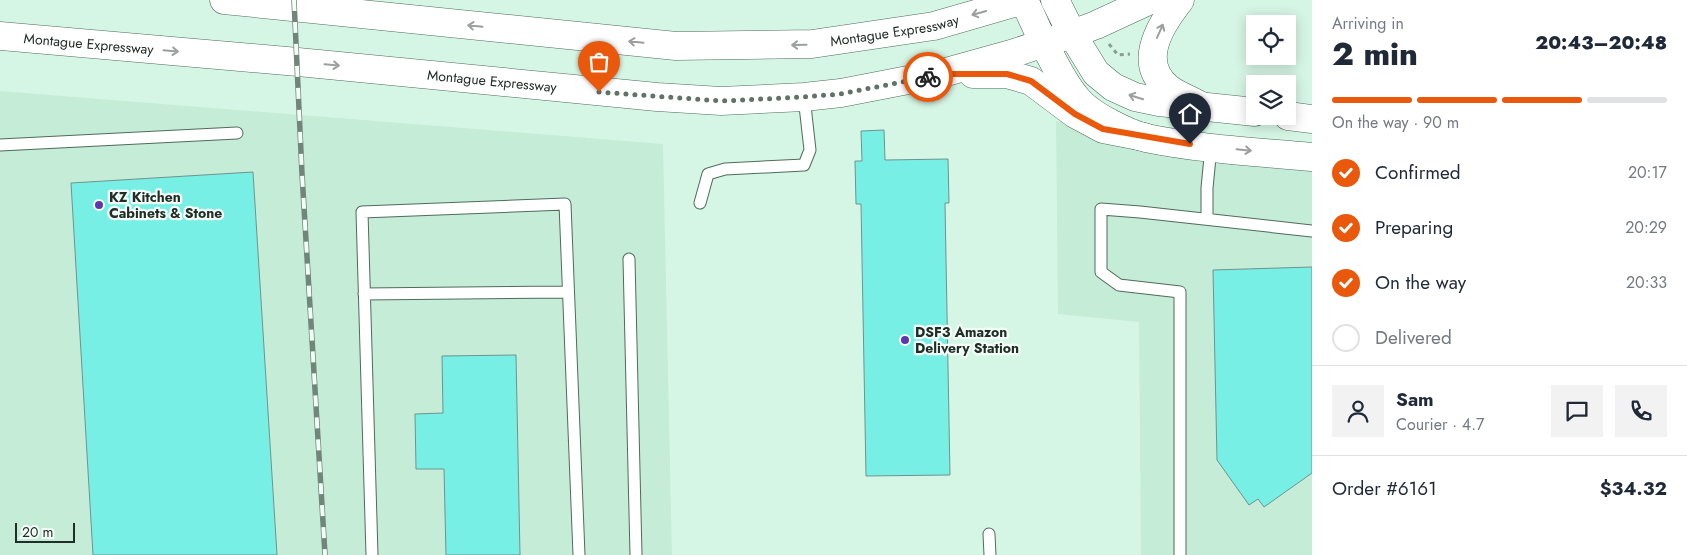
<!DOCTYPE html>
<meta charset="utf-8">
<style>
:root{--surface:#fff;--page:#f2f2f3;--text:#1f2937;--muted:#747a83;--line:#e0e1e3;--accent:#ea580c}
body{margin:0;font-family:Jost,sans-serif;background:var(--page);color:var(--text);height:100vh;display:flex;flex-direction:column;font-size:19px;white-space:nowrap}
*{box-sizing:border-box;margin:0}
p{font-size:16px;color:var(--muted)}
.icon{flex:none;width:28px;height:28px;fill:none;stroke:currentColor;stroke-width:2;stroke-linecap:round;stroke-linejoin:round}
.map{position:relative;flex:1;overflow:hidden}
.details{display:flex;flex-direction:column;background:var(--surface);width:375px}
.details>*{flex:none}
.buttons{position:absolute;left:1246px;top:15px;display:grid;gap:10px}
.buttons a{display:grid;place-items:center;width:50px;height:50px;border-radius:0px;background:var(--surface);box-shadow:0 2px 12px #0003;font-size:25px}
.scale{position:absolute;left:15px;bottom:12px;width:60px;box-sizing:border-box;padding-left:5px;border:2px solid #212d26;border-top:0;font-size:14px;line-height:18px;white-space:nowrap;color:#212d26;-webkit-text-stroke:4px #f2fef7;paint-order:stroke}
.pin{position:absolute;display:grid;place-items:center;width:42px;height:42px;color:#fff;margin:-51px -21px;border-radius:50% 50% 50% 0;rotate:-45deg;box-shadow:0 0 5px #0007}
.pin .icon{rotate:45deg}
.courier{position:absolute;display:grid;place-items:center;width:50px;height:50px;margin:-25px;border:4px solid #ea580c;border-radius:50%;background:#fff;color:#222;box-shadow:0 1px 6px #0007}
.head em{font-style:normal;font-weight:800}
.head div{display:flex;flex-direction:column-reverse}
.head{display:flex;align-items:center;justify-content:space-between;height:85px;padding:0 20px}
h1{font-size:32px;font-weight:800;line-height:38px}
.bar{display:grid;grid-template-columns:repeat(4,1fr);gap:8px 5px;align-content:center;height:60px;padding:0 20px}
.bar i{height:6px;border-radius:4px;background:var(--line)}
.bar .current{background:var(--accent)}
.bar p{grid-column:span 4}
.line{display:flex;align-items:center;gap:12px;padding:0 20px;border-top:1px solid var(--line)}
.line div{flex:1}
.round{display:grid;place-items:center;flex:none;width:52px;height:52px;border-radius:0px;background:var(--page)}
ol{padding:0 20px;list-style:none}
li{display:flex;align-items:center;gap:15px;height:55px}
li p{margin-inline-start:auto}
li .icon{padding:5px;border-radius:50%;background:var(--accent);color:#fff;stroke-width:4}
li:last-child{color:var(--muted)}
li i{width:28px;height:28px;border:2px solid var(--line);border-radius:50%}
main{display:flex;flex:1;min-height:0}
.map>svg:first-child{display:block}
.built{fill:#c5ecd6}
.building{fill:#78efe5;stroke:#6f938f}
.lines{fill:none;stroke-linecap:round;stroke-linejoin:round}
.service-casing{stroke:#4f6b5c;stroke-width:13}
.secondary-casing{stroke:#4f6b5c;stroke-width:29}
.primary-casing{stroke:#4f6b5c;stroke-width:29}
.trunk-casing{stroke:#4f6b5c;stroke-width:29}
.path{stroke:#879e91;stroke-width:3;stroke-dasharray:4 4;stroke-linecap:butt}
.service{stroke:#fff;stroke-width:11}
.secondary{stroke:#fff;stroke-width:28}
.primary{stroke:#fff;stroke-width:28}
.trunk{stroke:#fff;stroke-width:28}
.rail-casing{stroke:#71857a;stroke-width:5.5}
.rail{stroke:#f2fef7;stroke-width:4;stroke-dasharray:11;stroke-linecap:butt}
.oneway{stroke:#9ba09d}
.done{stroke:#607369;stroke-width:5;stroke-dasharray:0 9}
.route{stroke:#ea580c;stroke-width:6}
.poi-dot{fill:#5f35ad;stroke:#f2fef7;stroke-width:2}
.labels{text-anchor:middle;stroke-width:4.5;stroke-linejoin:round;paint-order:stroke}
.street-label{font-size:14px;fill:#212d26;stroke:#f2fef7}
.poi-label{font-size:14px;font-weight:bold;fill:#212d26;stroke:#f2fef7;text-anchor:start}
</style>
<main>
<div class="map">
<svg width="1312" height="555" viewBox="0 0 1312 555">
<rect width="100%" height="100%" fill="#d6f6e5"/>
<path class="built" d="M0 91 663 144 672 555H0Z
M1056 121 1312 161V555H1141L1139 322 1058 314Z"/>
<path class="building" d="M884 130 885 160 948 159 949 203H945L950 475 866 476 861 204H856L855 161H862L861 131Z
M253 172 277 555H93L71 183Z
M1312 267V473L1264 507 1258 499 1249 505 1217 460 1213 270Z
M516 355 520 555H446L444 469H416L415 414 443 413 442 356Z"/>
<g class="lines">
<g class="service-casing">
<path id="service" d="M0 145 237 133
M700 203 708 174 725 169 804 165 810 150 804 97
M1207 219V188L1211 147
M629 259 636 555
M364 294 568 292
M989 534 990 555
M372 555 362 212 565 204 579 555
M1180 555V292L1119 285 1101 272V209L1140 212 1312 231"/>
</g>
<g class="secondary-casing">
<path id="secondary" d="M1024 0 1044 44
M1055 0 1072 34"/>
</g>
<g class="primary-casing">
<path id="primary" d="M1072 34 1096 73 1113 87 1135 97 1159 102 1255 112
M1044 44C1054 62 1065 87 1080 102 1093 116 1127 133 1146 138 1199 149 1257 152 1312 157
M1288 116 1312 119"/>
</g>
<g class="trunk-casing">
<g id="trunk">
<path id="s1" d="M224 0 676 46 812 44 934 26 1024 0"/>
<path d="M1180 0C1161 24 1136 62 1168 88 1177 95 1191 100 1201 106"/>
<path id="s2" d="M0 36 298 62 657 97 721 101 804 97 841 93 939 74 1011 54 1072 34 1096 25 1150 0"/>
<path d="M973 74H1007L1031 81 1075 114 1103 129 1144 137"/>
</g>
</g>
<path class="path" d="M1109 44 1118 55 1130 54"/>
<use href="#service" class="service"/>
<use href="#secondary" class="secondary"/>
<use href="#primary" class="primary"/>
<use href="#trunk" class="trunk"/>
<g class="rail-casing">
<path id="rail" d="M294 0 302 174 325 555"/>
</g>
<use href="#rail" class="rail"/>
</g>
<defs><path id="oneway-shaft" d="M-6 0H5M1.5-3L5.5 0L1.5 3" fill="none" stroke-width="1.6" stroke-linecap="round" stroke-linejoin="round" transform="scale(1.25)"/></defs>
<g class="oneway">
<use href="#oneway-shaft" transform="translate(979 13) rotate(164)"/>
<use href="#oneway-shaft" transform="translate(475 26) rotate(-174)"/>
<use href="#oneway-shaft" transform="translate(1160 31) rotate(-66)"/>
<use href="#oneway-shaft" transform="translate(636 42) rotate(-174)"/>
<use href="#oneway-shaft" transform="translate(799 45) rotate(179)"/>
<use href="#oneway-shaft" transform="translate(171 51) rotate(5)"/>
<use href="#oneway-shaft" transform="translate(332 65) rotate(5)"/>
<use href="#oneway-shaft" transform="translate(1136 97) rotate(-163)"/>
<use href="#oneway-shaft" transform="translate(1244 150) rotate(6)"/>
</g>
<g class="lines">
<path class="done" d="M599 92 721 101 804 97 840 94 928 77"/>
<path class="route" d="M928 77 939 74H1007L1031 81 1075 114 1103 129 1190 144"/>
</g>
<g class="poi-dot">
<circle cx="99" cy="205" r="5"/>
<circle cx="905" cy="340" r="5"/>
</g>
<g class="labels">
<g class="street-label">
<text dy="5" stroke="none"><textPath href="#s1" startOffset="674">Montague Expressway</textPath></text>
<text dy="5" stroke="none"><textPath href="#s2" startOffset="89">Montague Expressway</textPath></text>
<text dy="5" stroke="none"><textPath href="#s2" startOffset="494">Montague Expressway</textPath></text>
</g>
<g class="poi-label">
<text x="109" y="202">KZ Kitchen<tspan x="109" dy="16">Cabinets &amp; Stone</tspan></text>
<text x="915" y="337">DSF3 Amazon<tspan x="915" dy="16">Delivery Station</tspan></text>
</g>
</g>
</svg>
<div class="buttons">
<a><svg class="icon" aria-label="locate" viewBox="0 0 24 24"><circle cx="12" cy="12" r="6"/><path d="M12 2v4M12 18v4M2 12h4M18 12h4"/></svg></a>
<a><svg class="icon" aria-label="layers" viewBox="0 0 24 24"><path d="M12 4l9 5-9 5-9-5zM3 14l9 5 9-5"/></svg></a>
</div>
<div class="scale">20 m</div>
<div class="pin" style="left:599px;top:92px;background:#ea580c"><svg class="icon" aria-label="bag" viewBox="0 0 24 24"><path d="M5 8h14l-1 12H6zM9 8a3 3 0 0 1 6 0"/></svg></div>
<div class="pin" style="left:1190px;top:144px;background:#1f2937"><svg class="icon" aria-label="home" viewBox="0 0 24 24"><path d="M3 11l9-7 9 7M6 9v11h12V9"/></svg></div>
<div class="courier" style="left:928px;top:77px"><svg class="icon" aria-label="bike" viewBox="0 0 24 24"><circle cx="6" cy="16" r="4"/><circle cx="18" cy="16" r="4"/><path d="M6 16l4-8h5l3 8M10 8l3 8H6M13 5h3"/></svg></div>
</div>
<section class="details">
<div class="head"><div><h1>2 min</h1><p>Arriving in</p></div><em>20:43–20:48</em></div>
<div class="bar"><i class="current"></i><i class="current"></i><i class="current"></i><i></i><p>On the way · 90 m</p></div>
<ol>
<li><svg class="icon" aria-label="check" viewBox="0 0 24 24"><path d="M5 12l5 5 9-10"/></svg>Confirmed<p>20:17</p></li>
<li><svg class="icon" aria-label="check" viewBox="0 0 24 24"><path d="M5 12l5 5 9-10"/></svg>Preparing<p>20:29</p></li>
<li><svg class="icon" aria-label="check" viewBox="0 0 24 24"><path d="M5 12l5 5 9-10"/></svg>On the way<p>20:33</p></li>
<li><i></i>Delivered</li>
</ol>
<div class="line" style="height:90px"><a class="round"><svg class="icon" aria-label="person" viewBox="0 0 24 24"><circle cx="12" cy="8" r="4"/><path d="M4 21q1-7 8-7t8 7"/></svg></a><div><b>Sam</b><p>Courier · 4.7</p></div><a class="round"><svg class="icon" aria-label="chat" viewBox="0 0 24 24"><path d="M4 5h16v11H9l-5 4z"/></svg></a><a class="round"><svg class="icon" aria-label="phone" viewBox="0 0 24 24"><path d="M5 4h4l2 5-3 2q2 4 5 5l2-3 5 2v4C11 20 4 13 5 4z"/></svg></a></div>
<div class="line" style="height:65px"><div>Order #6161</div><b>$34.32</b></div>
</section>
</main>
